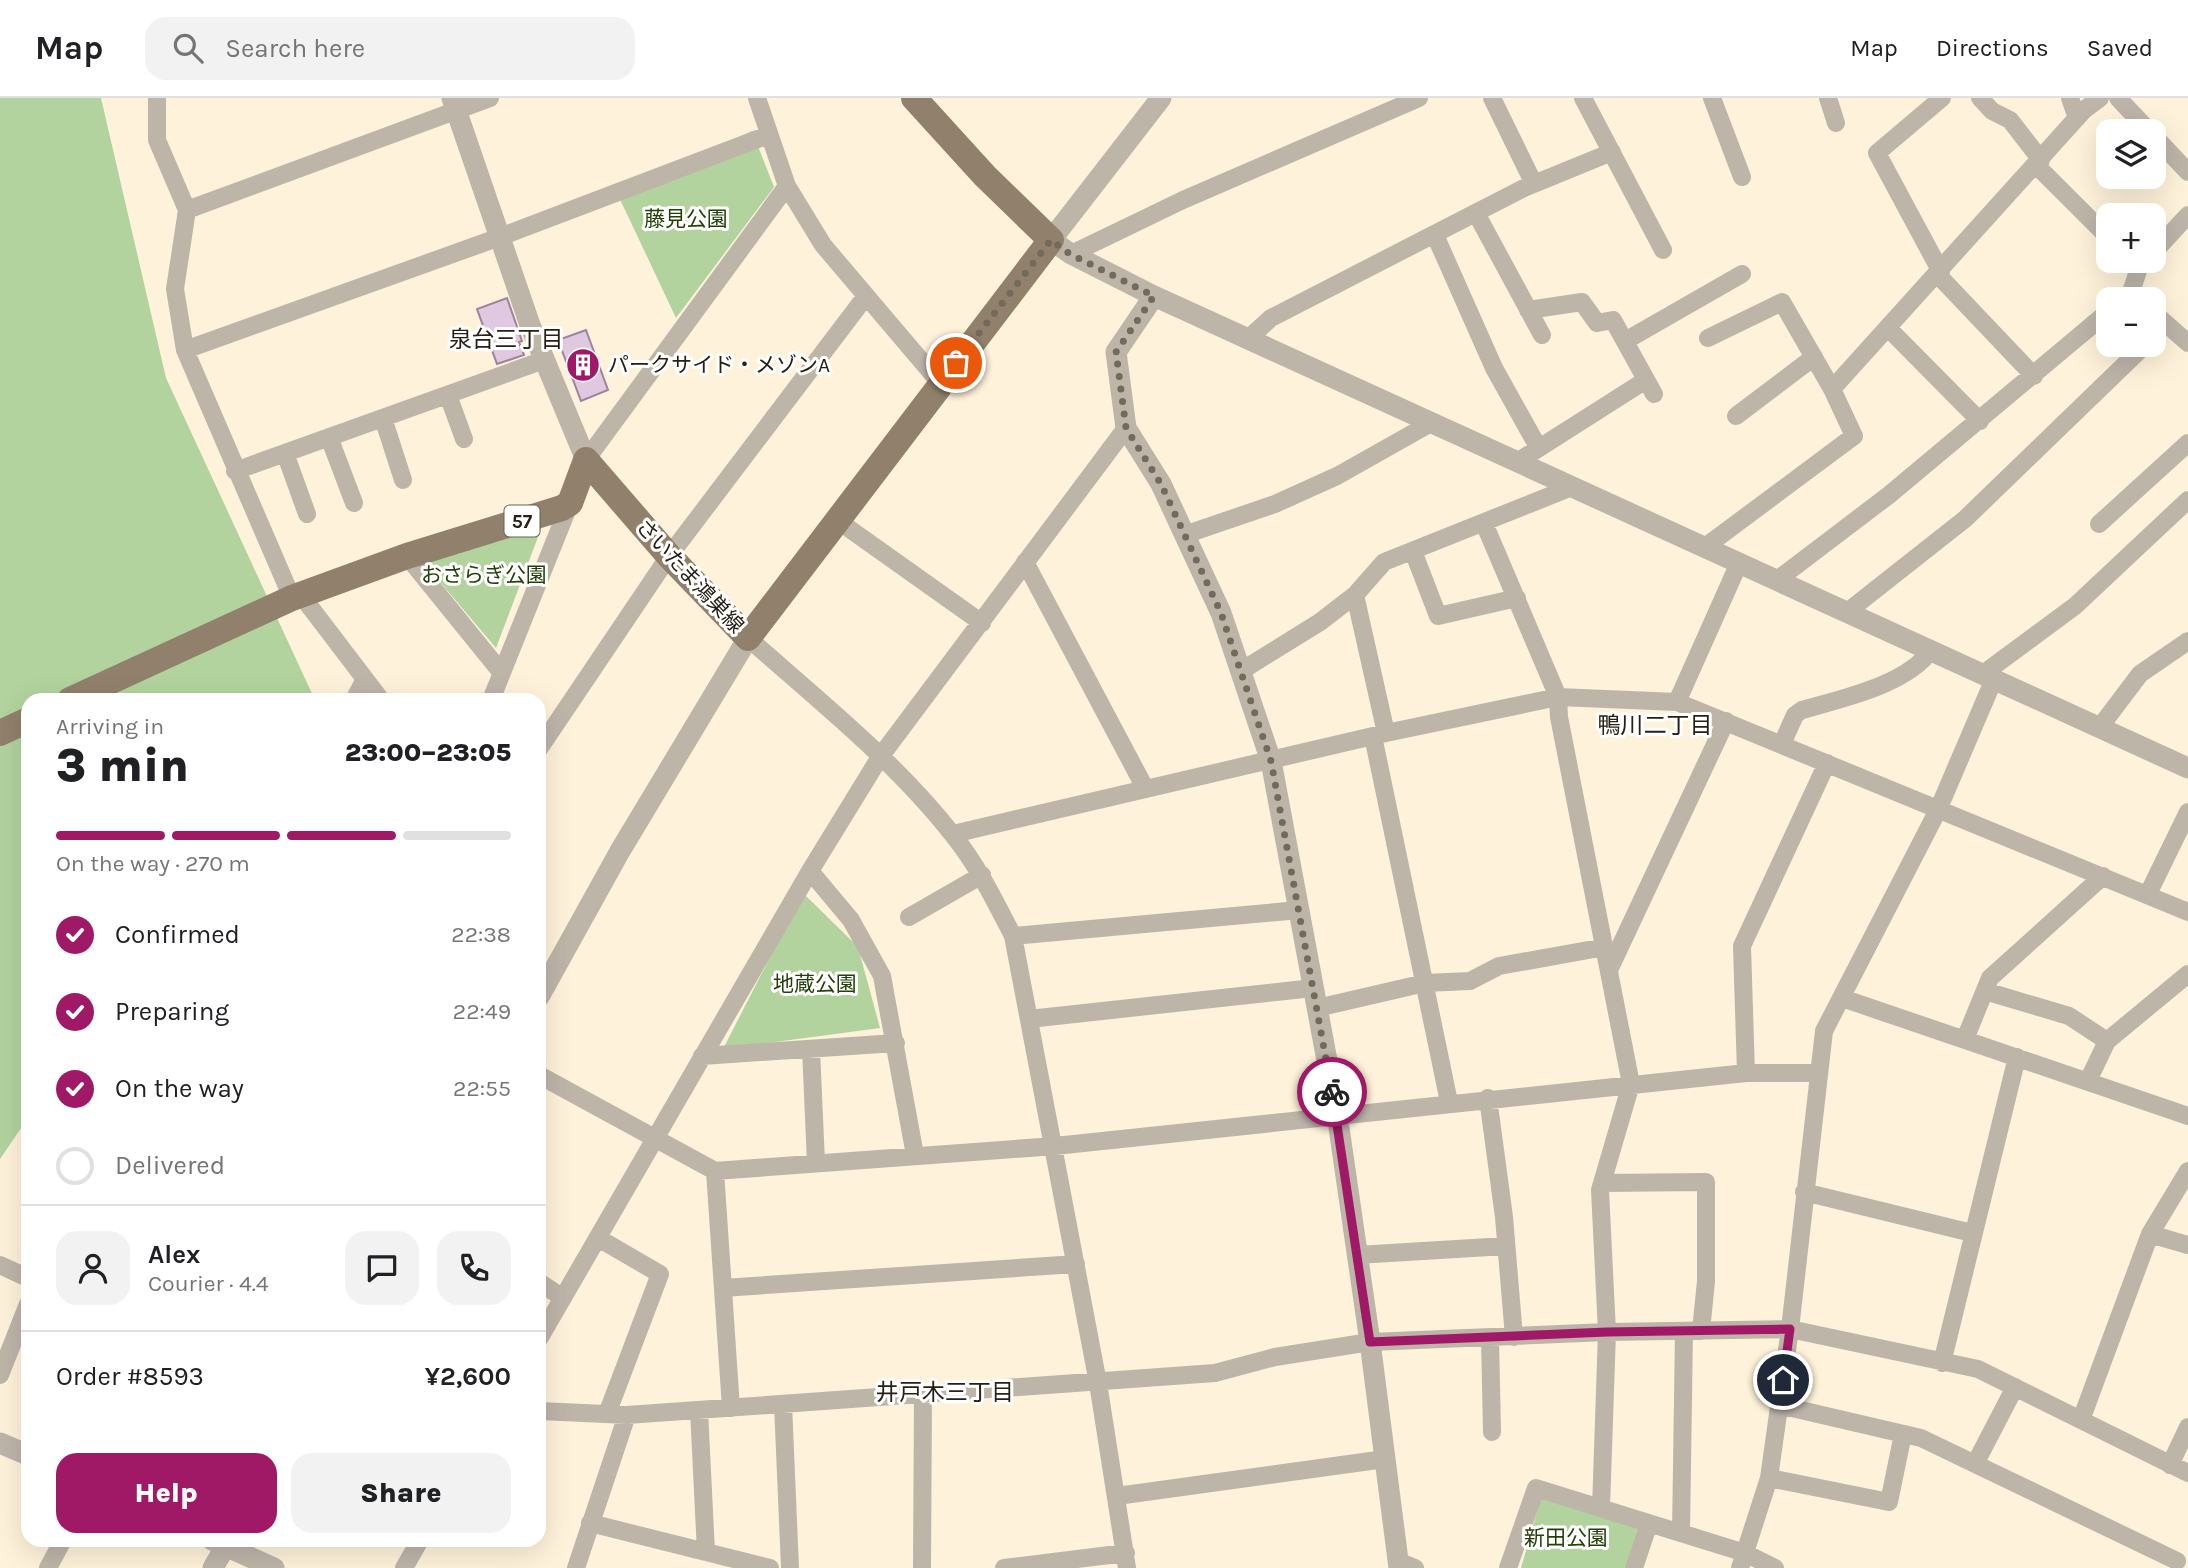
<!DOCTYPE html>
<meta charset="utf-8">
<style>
:root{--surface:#fff;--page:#f2f2f2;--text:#202124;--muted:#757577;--line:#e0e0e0;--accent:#a01967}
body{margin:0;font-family:Karla,"Noto Sans JP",sans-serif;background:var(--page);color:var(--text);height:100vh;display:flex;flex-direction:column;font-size:26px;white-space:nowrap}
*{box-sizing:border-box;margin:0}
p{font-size:23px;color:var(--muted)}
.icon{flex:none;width:38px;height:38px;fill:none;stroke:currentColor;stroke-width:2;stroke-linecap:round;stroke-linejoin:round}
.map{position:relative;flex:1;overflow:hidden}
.details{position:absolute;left:21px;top:595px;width:525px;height:854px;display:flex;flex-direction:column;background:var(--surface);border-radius:21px;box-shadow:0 7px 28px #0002}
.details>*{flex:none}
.controls{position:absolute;left:2096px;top:21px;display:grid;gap:14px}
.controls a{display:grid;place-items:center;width:70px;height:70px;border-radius:14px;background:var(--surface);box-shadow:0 7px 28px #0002;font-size:35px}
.pin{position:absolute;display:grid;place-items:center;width:60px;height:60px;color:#fff;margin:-30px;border:4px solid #fff;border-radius:50%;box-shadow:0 2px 7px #0007}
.courier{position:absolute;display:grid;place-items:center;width:70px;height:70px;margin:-35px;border:5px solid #a01967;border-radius:50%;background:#fff;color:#222;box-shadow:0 2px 9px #0007}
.head em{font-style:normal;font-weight:800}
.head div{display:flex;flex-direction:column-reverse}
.head{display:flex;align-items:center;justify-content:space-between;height:119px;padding:0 35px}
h1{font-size:46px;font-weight:800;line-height:52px}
.bar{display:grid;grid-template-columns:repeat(4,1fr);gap:10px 7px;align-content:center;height:84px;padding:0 35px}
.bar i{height:9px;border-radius:5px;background:var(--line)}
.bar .active{background:var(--accent)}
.bar p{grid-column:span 4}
.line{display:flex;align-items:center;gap:18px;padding:0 35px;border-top:2px solid var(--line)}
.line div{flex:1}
.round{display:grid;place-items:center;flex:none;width:74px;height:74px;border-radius:21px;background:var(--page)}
ol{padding:0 35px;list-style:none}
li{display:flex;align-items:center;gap:21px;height:77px}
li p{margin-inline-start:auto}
li .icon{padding:7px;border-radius:50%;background:var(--accent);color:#fff;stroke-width:4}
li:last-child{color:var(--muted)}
li i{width:38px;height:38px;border:4px solid var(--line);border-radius:50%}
.cta{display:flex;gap:14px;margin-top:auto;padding:14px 35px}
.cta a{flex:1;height:80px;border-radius:21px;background:var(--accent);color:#fff;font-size:28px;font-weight:800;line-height:80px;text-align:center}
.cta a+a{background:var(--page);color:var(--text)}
header{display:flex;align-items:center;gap:42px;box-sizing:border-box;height:98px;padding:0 35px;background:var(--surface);border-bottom:2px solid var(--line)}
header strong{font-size:33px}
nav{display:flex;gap:38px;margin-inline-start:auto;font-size:24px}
.search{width:490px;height:63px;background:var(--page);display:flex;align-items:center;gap:18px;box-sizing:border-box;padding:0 24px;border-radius:21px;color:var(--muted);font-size:26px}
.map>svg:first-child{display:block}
.green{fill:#b2d39e}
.building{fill:#e0c8e0;stroke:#9b859b;stroke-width:2}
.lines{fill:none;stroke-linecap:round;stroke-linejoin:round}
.minor{stroke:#beb5a9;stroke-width:18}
.tertiary{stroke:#beb5a9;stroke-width:21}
.primary{stroke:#91816c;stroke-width:26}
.done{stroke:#726a5a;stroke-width:7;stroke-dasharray:0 12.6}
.route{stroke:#a01967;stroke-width:9}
.labels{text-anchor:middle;stroke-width:6;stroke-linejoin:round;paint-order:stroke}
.shield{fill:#fff;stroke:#67635b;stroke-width:2}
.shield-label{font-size:19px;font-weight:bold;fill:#262015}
.park-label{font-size:21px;fill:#224007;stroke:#fff}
.poi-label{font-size:21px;fill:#262015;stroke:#fff;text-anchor:start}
.street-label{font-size:21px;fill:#262015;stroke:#fff}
.neighbourhood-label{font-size:23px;fill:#262015;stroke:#fff}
</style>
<header>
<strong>Map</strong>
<div class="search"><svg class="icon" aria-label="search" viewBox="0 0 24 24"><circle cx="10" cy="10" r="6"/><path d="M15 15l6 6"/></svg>Search here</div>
<nav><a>Map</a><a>Directions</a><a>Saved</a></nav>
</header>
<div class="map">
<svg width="2188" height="1470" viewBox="0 0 2188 1470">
<rect width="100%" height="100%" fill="#fef2da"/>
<path class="green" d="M0 0H101L166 280 315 602H28V1020L0 1061Z
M752 33 774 89 676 220 618 97Z
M546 418 496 550 419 459Z
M803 795 858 849 880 930 723 951Z
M1541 1400 1638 1429 1625 1470H1521Z"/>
<path class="building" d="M507 200 522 243 519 244 524 257 497 266 477 211Z
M586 232 608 292 581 303 558 242Z"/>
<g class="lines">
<path class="minor" d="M157 0V42L187 112 175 191 185 252 292 500
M757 0 787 88 823 147 941 286
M1492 0 1534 86
M1583 0 1663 152
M1712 0 1742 79
M1828 0 1836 25
M1980 0 1992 13 2010 22 2041 62
M2070 0 2077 20
M2118 0 2149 33
M2154 38 2188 74
M2036 67 2109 140
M187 112 490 0
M1476 115 1542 237
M1435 137 1494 270 1538 349
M2154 154 2188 117
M1071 156 1183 102 1419 0
M1941 174 1877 55 1942 0
M1938 177 2034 278
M2131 194 2139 170 2146 163
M1528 212 1582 204 1597 225 1613 222 1654 296
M2154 215 2188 245
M1889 231 1980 323
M1248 241 1271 220 1524 90 1612 54
M1625 243 1742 176
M185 252 500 139 768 37
M1832 291 2084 12 2100 0
M448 297 464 341
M1736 318 1814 259
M383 320 403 382
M329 339 354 405
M285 355 307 416
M586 362 787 88
M1517 364 1646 282
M235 373 544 262
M837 422 982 525
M1484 425 1558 599 1559 619 1631 986 1600 1092 1607 1234 1601 1410
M2099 426 2188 345
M1184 437 1275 406 1337 378 1431 325
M1705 449 1854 338 1832 291 1782 204 1708 240
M1413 453 1438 518 1517 500
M407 458 501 574
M1025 464 1145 690
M1777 482 1889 397 2109 213
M301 497 381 602
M1355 497 1386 635
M1847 514 1965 421 2145 247
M748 540C818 602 895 663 953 737 978 768 995 803 1013 838L1098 1285 1127 1470
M1241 573 1320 524 1355 497 1384 464 1572 389
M1983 576 2075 508 2188 402
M354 602 365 581
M491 602 570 405
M1677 604 1739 465
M2100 629 2140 576 2188 543
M1373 638 1449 1004
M1782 646 1795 617 1802 612C1840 601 1907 587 1931 552
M539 651 669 458 866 198
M953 736 1386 635 1558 599 1677 604 2188 814
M810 773 851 822 882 878 915 1057
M2148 796 2188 714
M909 819 982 777
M1013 838 1299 812
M1610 870 1726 623
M1985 893 2069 918 2107 943
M1842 900 2188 1018
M1317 910 1425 885 1470 883 1499 868 1605 849
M1029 921 1313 890
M1965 941 1990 880 2103 778
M811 951 816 1065
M702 958 896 945
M1746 975 1742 848 1827 665
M539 977 715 1073 1055 1048 1746 975H1818
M2088 983 2107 943 2188 876
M1488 1000 1504 1119 1514 1239
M715 1073 731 1310
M1602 1085 1706 1084V1183L1701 1233
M1804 1094 1972 1135
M2150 1136 2188 1147
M598 1140 660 1176 607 1316
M1357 1157 1506 1148
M0 1167 28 1180
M539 1184 563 1200
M723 1190 1076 1166
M1490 1240 1492 1334
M539 1241 810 773 880 659 1126 330
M1942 1265 2017 959
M0 1277 28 1206
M783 1306 790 1470
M1779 1307 1921 1340 2177 1463
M699 1312 706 1454
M539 1313 627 1317 1215 1275 1275 1259 1370 1244 1607 1234 1790 1231 1978 1271 2188 1375
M2081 1322 2150 1136 2188 1073
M1975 1366 2015 1289
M2170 1367 2188 1329
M1769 1380 1889 1404 1903 1336
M1117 1398 1385 1361
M590 1425 770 1470
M1681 1435 1684 1233
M1398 1463 1415 1470
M48 1470 63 1442
M404 1470 420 1442
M576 1470 627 1317
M922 1470 923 1297
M1004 1470 1126 1455
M1508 1470 1536 1390 1745 1455 1775 1470
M1634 1470 1649 1425
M1740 1470 1769 1380 1790 1231 1824 933 1938 712 1994 581"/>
<path class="tertiary" d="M452 0 530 227 586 362
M1161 0 1051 142 1071 156 1154 198 2188 670
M1154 198 1116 254 1126 330 1161 386 1221 515 1271 663 1337 1016 1370 1244 1399 1470
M539 899 620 753 748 540
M0 1345 28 1357
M212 1442 274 1470
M213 1470 229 1442"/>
<path class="primary" d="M70 602 292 500 407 458 562 410 570 405 586 362 669 458 748 540 1051 142 985 78 914 0
M0 635 28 622"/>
</g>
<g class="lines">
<path class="done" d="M956 265 1051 142 1070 156 1154 198 1116 254 1126 330 1161 386 1221 515 1271 663 1332 994"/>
<path class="route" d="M1332 994 1370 1244 1607 1234 1790 1231 1783 1282"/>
</g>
<defs>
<g id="building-disc" transform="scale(1.75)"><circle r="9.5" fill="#a01967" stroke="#fff"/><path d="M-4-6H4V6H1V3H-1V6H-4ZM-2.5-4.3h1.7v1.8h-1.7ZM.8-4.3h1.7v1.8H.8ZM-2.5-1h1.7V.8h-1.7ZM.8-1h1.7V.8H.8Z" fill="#fff"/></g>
</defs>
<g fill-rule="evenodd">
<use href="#building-disc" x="583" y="267"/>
</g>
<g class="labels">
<rect class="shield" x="504.5" y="407.5" width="35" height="31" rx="5"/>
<g class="shield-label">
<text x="522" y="430">57</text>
</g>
<g class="park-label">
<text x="686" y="128">藤見公園</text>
<text x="484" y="484">おさらぎ公園</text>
<text x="815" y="893">地蔵公園</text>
<text x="1566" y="1447">新田公園</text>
</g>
<g class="poi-label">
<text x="608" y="274">パークサイド・メゾンA</text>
</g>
<g class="street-label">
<text transform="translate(690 478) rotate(47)" y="7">さいたま鴻巣線</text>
</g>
<g class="neighbourhood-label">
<text x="506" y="249">泉台三丁目</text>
<text x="1655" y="635">鴨川二丁目</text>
<text x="945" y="1302">井戸木三丁目</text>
</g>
</g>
</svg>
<div class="controls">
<a><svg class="icon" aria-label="layers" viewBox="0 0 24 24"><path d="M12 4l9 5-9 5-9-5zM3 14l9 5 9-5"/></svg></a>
<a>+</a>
<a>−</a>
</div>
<div class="pin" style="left:956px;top:265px;background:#ea580c"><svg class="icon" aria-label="bag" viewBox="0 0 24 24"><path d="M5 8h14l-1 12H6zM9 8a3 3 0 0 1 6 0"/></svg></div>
<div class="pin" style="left:1783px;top:1282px;background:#1f2937"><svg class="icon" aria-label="home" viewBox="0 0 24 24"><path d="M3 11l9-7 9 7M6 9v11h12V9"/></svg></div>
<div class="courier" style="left:1332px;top:994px"><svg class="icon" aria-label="bike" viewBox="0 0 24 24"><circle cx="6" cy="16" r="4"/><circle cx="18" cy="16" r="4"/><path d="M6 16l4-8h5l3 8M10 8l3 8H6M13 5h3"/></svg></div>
<section class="details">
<div class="head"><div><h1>3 min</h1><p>Arriving in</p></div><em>23:00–23:05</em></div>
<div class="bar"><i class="active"></i><i class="active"></i><i class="active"></i><i></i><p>On the way · 270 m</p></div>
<ol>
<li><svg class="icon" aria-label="check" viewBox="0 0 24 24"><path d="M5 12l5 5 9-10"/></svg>Confirmed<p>22:38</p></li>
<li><svg class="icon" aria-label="check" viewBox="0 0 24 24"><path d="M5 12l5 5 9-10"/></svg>Preparing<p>22:49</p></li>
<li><svg class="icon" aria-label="check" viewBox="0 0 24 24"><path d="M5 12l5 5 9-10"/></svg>On the way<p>22:55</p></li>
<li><i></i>Delivered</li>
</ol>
<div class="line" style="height:126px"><a class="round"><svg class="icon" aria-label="person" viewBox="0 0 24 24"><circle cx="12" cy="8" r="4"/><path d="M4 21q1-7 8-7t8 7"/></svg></a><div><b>Alex</b><p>Courier · 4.4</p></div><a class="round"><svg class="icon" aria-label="chat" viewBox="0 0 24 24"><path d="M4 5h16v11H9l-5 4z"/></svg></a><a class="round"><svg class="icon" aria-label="phone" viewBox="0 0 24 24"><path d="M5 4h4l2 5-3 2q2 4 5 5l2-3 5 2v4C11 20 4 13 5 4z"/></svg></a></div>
<div class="line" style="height:91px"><div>Order #8593</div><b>¥2,600</b></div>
<div class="cta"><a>Help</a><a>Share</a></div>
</section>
</div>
